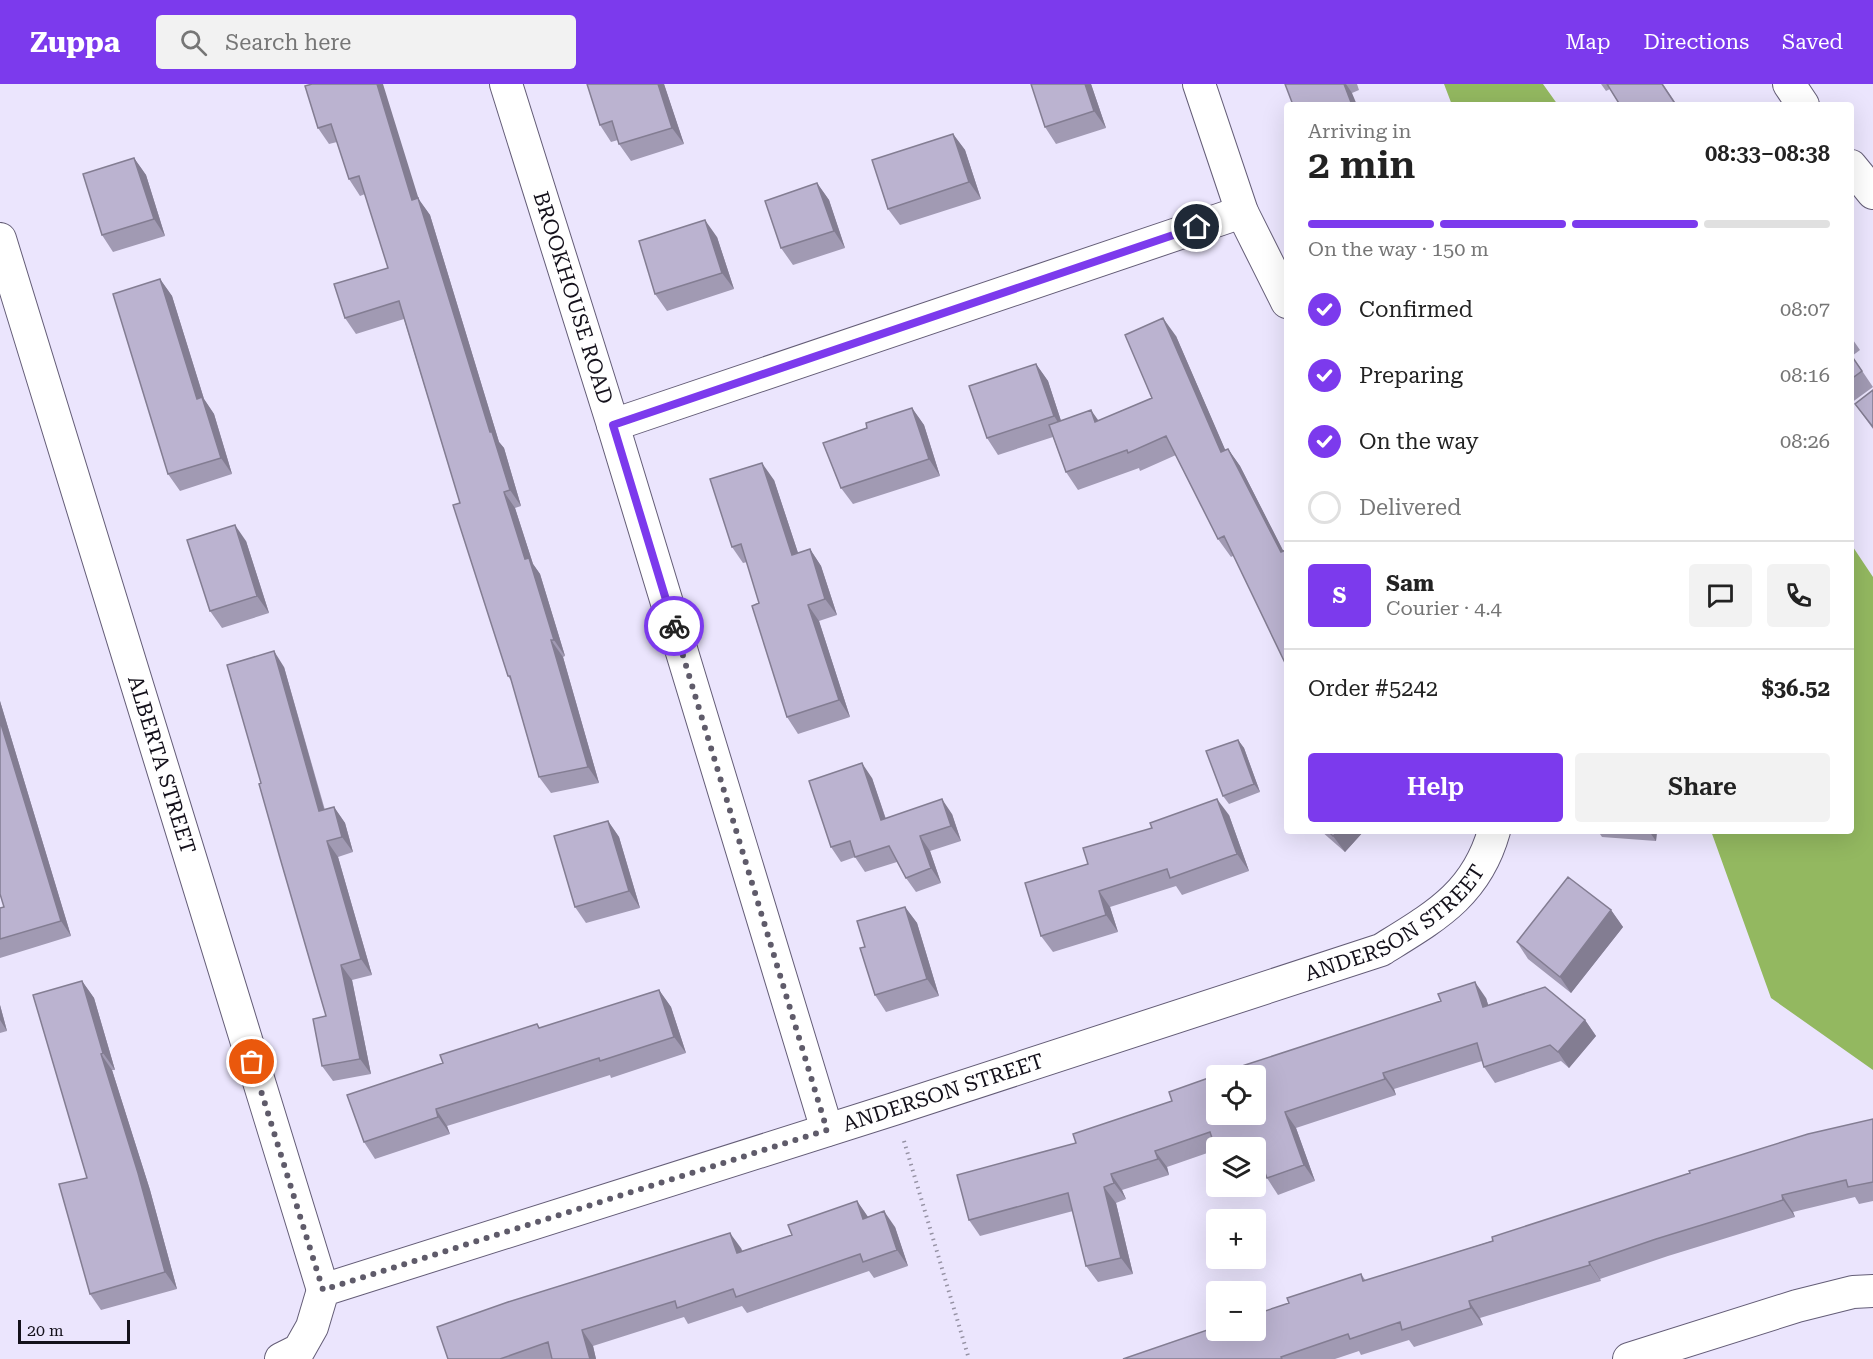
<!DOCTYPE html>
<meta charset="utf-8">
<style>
:root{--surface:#fff;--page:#f2f2f2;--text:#222;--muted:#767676;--line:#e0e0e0;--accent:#7c3aed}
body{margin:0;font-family:"Roboto Serif",serif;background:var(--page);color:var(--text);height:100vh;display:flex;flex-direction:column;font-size:22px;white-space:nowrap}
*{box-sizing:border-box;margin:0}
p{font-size:20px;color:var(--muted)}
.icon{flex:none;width:33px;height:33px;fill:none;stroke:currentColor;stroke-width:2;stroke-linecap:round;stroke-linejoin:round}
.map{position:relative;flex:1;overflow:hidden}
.sheet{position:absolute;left:1284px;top:18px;width:570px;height:732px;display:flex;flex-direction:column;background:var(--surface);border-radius:6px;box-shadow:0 6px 24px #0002}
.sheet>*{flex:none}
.controls{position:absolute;left:1206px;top:981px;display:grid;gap:12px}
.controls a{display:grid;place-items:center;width:60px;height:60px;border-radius:6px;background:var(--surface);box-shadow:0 6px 24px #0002;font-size:30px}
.scale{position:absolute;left:18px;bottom:15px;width:112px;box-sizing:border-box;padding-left:6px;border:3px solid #14111b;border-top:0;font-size:16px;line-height:21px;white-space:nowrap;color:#14111b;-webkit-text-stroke:4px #ebe5fd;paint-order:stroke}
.pin{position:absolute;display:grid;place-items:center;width:51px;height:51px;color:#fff;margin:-26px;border:3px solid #fff;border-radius:50%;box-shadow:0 2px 6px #0007}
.courier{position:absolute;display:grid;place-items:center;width:60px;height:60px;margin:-30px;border:4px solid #7c3aed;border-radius:50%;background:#fff;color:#222;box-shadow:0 2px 8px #0007}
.summary em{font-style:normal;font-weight:600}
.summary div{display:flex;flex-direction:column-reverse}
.summary{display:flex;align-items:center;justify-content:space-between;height:102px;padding:0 24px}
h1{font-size:39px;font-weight:600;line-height:45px}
.bar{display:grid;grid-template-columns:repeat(4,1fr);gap:9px 6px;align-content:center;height:72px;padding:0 24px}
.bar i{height:8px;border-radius:4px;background:var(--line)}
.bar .selected{background:var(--accent)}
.bar p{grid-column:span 4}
.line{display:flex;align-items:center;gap:15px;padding:0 24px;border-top:2px solid var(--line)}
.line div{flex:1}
.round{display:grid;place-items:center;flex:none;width:63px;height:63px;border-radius:6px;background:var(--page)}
ol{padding:0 24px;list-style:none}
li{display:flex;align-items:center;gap:18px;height:66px}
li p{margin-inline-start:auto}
li .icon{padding:6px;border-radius:50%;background:var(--accent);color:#fff;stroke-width:4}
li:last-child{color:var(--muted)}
li i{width:33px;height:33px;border:3px solid var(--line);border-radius:50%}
.button{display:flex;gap:12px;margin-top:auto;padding:12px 24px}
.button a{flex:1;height:69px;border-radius:6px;background:var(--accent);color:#fff;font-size:24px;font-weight:600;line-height:69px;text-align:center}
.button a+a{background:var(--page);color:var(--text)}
header{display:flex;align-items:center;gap:36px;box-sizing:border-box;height:84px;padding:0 30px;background:var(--accent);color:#fff}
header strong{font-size:28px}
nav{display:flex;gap:33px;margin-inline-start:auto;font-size:21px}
.search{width:420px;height:54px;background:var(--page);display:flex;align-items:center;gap:15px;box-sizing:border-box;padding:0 21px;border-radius:6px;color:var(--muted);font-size:22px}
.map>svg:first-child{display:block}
.forest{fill:#93b860}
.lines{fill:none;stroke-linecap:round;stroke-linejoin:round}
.street-casing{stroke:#645d77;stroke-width:34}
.path{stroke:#9591a3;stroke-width:4;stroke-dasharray:1.5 4.5;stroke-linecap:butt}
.street{stroke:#fff;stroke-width:32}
.wall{fill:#a19ab3}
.shaded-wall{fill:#837d92}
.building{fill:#bbb3d0;stroke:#837d92;stroke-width:1.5;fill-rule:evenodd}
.done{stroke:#5f5b6a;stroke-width:6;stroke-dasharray:0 10.8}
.route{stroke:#7c3aed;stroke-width:8}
.labels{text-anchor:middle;stroke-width:4.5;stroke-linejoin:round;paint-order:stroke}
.street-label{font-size:21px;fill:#14111b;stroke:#ebe5fd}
</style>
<header>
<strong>Zuppa</strong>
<div class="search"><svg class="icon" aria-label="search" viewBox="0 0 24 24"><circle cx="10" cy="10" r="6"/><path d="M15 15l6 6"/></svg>Search here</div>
<nav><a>Map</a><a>Directions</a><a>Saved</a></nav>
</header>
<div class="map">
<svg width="1873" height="1275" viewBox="0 0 1873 1275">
<rect width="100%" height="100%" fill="#ebe5fd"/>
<path class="forest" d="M1444 0H1543L1558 21H1452Z
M1851 460 1873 493V986L1771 914 1711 747H1851Z"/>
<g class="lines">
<g class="street-casing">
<g id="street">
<path id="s1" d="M506 0 613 341 827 1046"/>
<path d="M1199 0 1242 128 1287 218"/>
<path d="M1789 0 1803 21"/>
<path d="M1851 82 1873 109"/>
<path id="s2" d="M0 155 323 1206"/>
<path d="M613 341 1242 128"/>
<path id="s3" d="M281 1275 299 1266 312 1243 323 1206 894 1025 1381 866C1434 833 1476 811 1494 747"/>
<path d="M1629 1275 1797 1222 1853 1208 1873 1207"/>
</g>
</g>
<path class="path" d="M904 1057 969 1275"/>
<use href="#street" class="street"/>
</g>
<path class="wall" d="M312 0 418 115 430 131 499 358 504 364 521 422 515 424 533 480 540 490 565 572 563 573 599 699 551 709 539 693 512 598 508 592 460 419 404 235 356 250 345 234 388 184 365 110 360 112 349 95 337 58 329 60 318 44Z
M587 0H664L684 60 631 77 619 60 618 56 611 58 600 41Z
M1031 0H1091L1106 44 1056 60 1045 43Z
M1285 0H1357L1359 6 1352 9Z
M1601 0H1663L1677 21H1620L1610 5 1606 7Z
M953 50 965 66 981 115 900 141 888 125Z
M134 74 146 91 165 152 113 168 102 151Z
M817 99 829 116 845 164 793 181 781 164Z
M717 153 734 205 667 227 655 210Z
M160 195 172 212 204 315 214 330 232 390 180 407 168 390Z
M1176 252 1225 366 1228 365 1240 382 1283 467H1287L1233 472 1231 473 1218 455 1176 371 1140 387 1139 384 1078 406 1066 388 1053 353 998 371 987 354 1036 280 1048 297 1061 337H1098L1152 314Z
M1851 253 1860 266 1852 272 1873 303 1851 319Z
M1873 306V345L1855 320Z
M912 324 924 341 940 392 853 420 841 404 867 344Z
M774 396 798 469 810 465 821 482 837 531 819 537 850 633 798 650 787 633 759 519 747 478 743 479 732 463Z
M246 457 269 529 222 544 210 527Z
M284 583 325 726 334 723 345 739 353 768 338 773 372 891 352 896 371 990 333 997 322 982 326 932 261 699Z
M0 617 71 852 0 874V824L4 823Z
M1238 656 1244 664 1260 708 1229 720 1223 712Z
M872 694 886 735 952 730 961 757 930 767 941 799 916 808 906 794 897 778 865 788 855 773 841 778 831 763Z
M1229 731 1249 787 1182 811 1176 802 1110 823 1118 848 1053 868 1041 852 1088 780Z
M608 737 619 753 640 824 586 839 575 823Z
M1321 747H1364L1345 768Z
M1598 747H1657L1656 757 1602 753Z
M905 823 917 839 939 912 886 928 875 911 865 863Z
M1611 826 1623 843 1571 909 1528 875 1517 858Z
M82 897 94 914 115 986H112L150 1106 177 1205 101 1226 90 1210Z
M659 906 671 923 686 969 611 994 610 991 447 1042 450 1050 375 1075 364 1058 443 979 537 940 540 944Z
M1486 914 1488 921 1585 936 1596 952 1569 984 1561 977 1495 999 1484 983 1482 977 1394 1005 1396 1011 1296 1044 1315 1097 1278 1111 1267 1094 1259 1072 1256 1073V1064H1216V1066L1167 1083 1169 1091 1122 1106 1126 1115 1116 1119 1133 1190 1098 1198 1086 1182 1073 1127 980 1152 969 1136 1076 1059Z
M0 921 7 947 0 949Z
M1873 1035V1117L1859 1120 1855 1113 1793 1128 1795 1133 1668 1172 1600 1195 1601 1197 1480 1234 1483 1241 1414 1263 1409 1256 1361 1271 1359 1267 1335 1275H1123L1289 1219 1361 1190 1366 1197Z
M857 1117 868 1133 895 1143 908 1182 874 1194 869 1187 747 1229 742 1222 688 1240 684 1233 593 1262 596 1275H448L741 1164 742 1167 792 1151Z"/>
<path class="shaded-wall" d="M377 0H383L424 132 412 116Z
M658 0H664L684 60 672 44Z
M1085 0H1091L1106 44 1094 27Z
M1344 0H1346L1352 9 1357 21H1352Z
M953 50 965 66 981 115 969 98Z
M134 74 146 91 165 152 154 135Z
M817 99 829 116 845 164 834 147Z
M418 114 430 131 499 358 504 364 521 422 510 406 490 348Z
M705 136 717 153 734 205 722 189Z
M160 195 172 212 204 315 214 330 232 390 221 374 197 315Z
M1163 234 1176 252 1234 386 1221 368Z
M1036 280 1048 297 1065 349 1054 332Z
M912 324 924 341 940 392 929 375Z
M1091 326 1103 343 1095 338Z
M1228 365 1240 382 1287 474 1281 468Z
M762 379 774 396 804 487 792 471Z
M504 408 515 424 533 480 540 490 565 572 554 556 525 475Z
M235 441 246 457 269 529 257 512Z
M810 465 821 482 837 531 825 515Z
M808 521 819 537 850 633 839 616Z
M551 556 563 573 599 699 588 683Z
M274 567 284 583 329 743 319 727Z
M0 617 71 852 61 837 0 637Z
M1238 656 1244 664 1260 708 1254 700Z
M862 679 872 694 891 751 881 736Z
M942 715 952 730 961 757 951 742Z
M1217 715 1229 731 1249 787 1237 770Z
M334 723 345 739 353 768 342 753Z
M608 737 619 753 640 824 629 807Z
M1338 747H1364L1345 768 1333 752Z
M1649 747H1657L1656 757Z
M920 752 930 767 941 799 931 784Z
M327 757 338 773 372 891 361 875Z
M1099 807 1110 823 1118 848 1106 831Z
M905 823 917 839 939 912 927 895Z
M1611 826 1623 843 1571 909 1560 893Z
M341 881 352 896 371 990 360 975Z
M82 897 94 914 115 986 103 969Z
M1475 898 1486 914 1494 939 1483 923Z
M659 906 671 923 686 969 674 953Z
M0 921 7 947 0 936Z
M1585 936 1596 952 1569 984 1558 968Z
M101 970 112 986 150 1106 177 1205 165 1188Z
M1383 989 1394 1005 1396 1011 1385 995Z
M436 1025 447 1042 450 1050 438 1033Z
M1285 1028 1296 1044 1315 1097 1304 1081Z
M1155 1067 1167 1083 1169 1091 1158 1075Z
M1111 1090 1122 1106 1126 1115 1114 1099Z
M1104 1103 1116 1119 1133 1190 1121 1174Z
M1782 1111 1793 1128 1795 1133 1783 1116Z
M857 1117 868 1133 863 1135Z
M884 1127 895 1143 908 1182 897 1166Z
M730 1149 741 1164 748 1184 737 1169Z
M1589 1178 1600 1195 1601 1197 1590 1181Z
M1469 1217 1480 1234 1483 1241 1471 1224Z
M582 1246 593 1262 596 1275H590Z"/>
<path class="building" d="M312 0H377L412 116 418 114 490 348H492L510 406 504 408 525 475 529 474 554 556H551L588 683 539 693 510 592H508L453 421 460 419 399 217 345 234 334 200 388 184 359 92 349 95 331 40 318 44 305 2Z
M587 0H658L672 44 619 60 612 37 600 41Z
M1031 0H1085L1094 27 1045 43Z
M1285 0H1344L1352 21H1293Z
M1607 0H1662L1676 21H1620Z
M953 50 969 98 888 125 872 76Z
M134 74 154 135 102 151 83 90Z
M817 99 834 147 781 164 765 117Z
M705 136 722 189 655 210 639 157Z
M160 195 197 315 202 313 221 374 168 390 113 210Z
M1163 234 1221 368 1228 365 1281 468 1286 466 1287 467V583L1224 452 1218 455 1166 352 1128 369 1127 366 1066 388 1049 341 1091 326 1095 338 1152 314 1125 251Z
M1851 271 1862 287 1851 295Z
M1036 280 1054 332 987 354 969 302Z
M1873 306V343L1855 320Z
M912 324 929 375 841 404 823 359 867 344 866 339Z
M762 379 792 471 810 465 825 515 808 521 839 616 787 633 752 522 759 519 741 460 732 463 710 395Z
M235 441 257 512 210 527 187 456Z
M274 567 319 727 334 723 342 753 327 757 361 875 341 881 360 975 322 982 313 935 326 932 280 774 259 700 261 699 227 581Z
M0 637 61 837 0 855V824L4 823 0 810Z
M1238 656 1254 700 1223 712 1206 667Z
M862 679 881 736 942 715 951 742 920 752 931 784 906 794 889 762 855 773 850 757 831 763 809 697Z
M1217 715 1237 770 1170 794 1167 785 1099 807 1106 831 1041 852 1025 799 1088 780 1083 764 1152 744 1150 739Z
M608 737 629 807 575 823 554 752Z
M1328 747H1338L1333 752Z
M1568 793 1611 826 1560 893 1517 858Z
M905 823 927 895 875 911 860 864 865 863 857 837Z
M82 897 103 969 101 970 138 1089 165 1188 90 1210 59 1100 87 1094 33 911Z
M1475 898 1483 923 1545 903 1585 936 1558 968 1550 961 1484 983 1477 959 1383 989 1385 995 1285 1028 1304 1081 1267 1094 1252 1054 1225 1064H1216V1066L1210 1048 1155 1067 1158 1075 1111 1090 1114 1099 1104 1103 1121 1174 1086 1182 1068 1109 969 1136 957 1091 1076 1059 1073 1050 1172 1017 1169 1008 1245 981 1441 917 1438 910ZM1216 992H1256V1030H1216Z
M659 906 674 953 600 977 599 974 436 1025 438 1033 364 1058 347 1011 443 979 440 971 537 940 539 944Z
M1873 1035V1098L1848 1103 1846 1096 1782 1111 1783 1116 1656 1155 1589 1178 1590 1181 1469 1217 1471 1224 1402 1246 1400 1238 1350 1255 1348 1250 1281 1273 1282 1275H1123L1216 1243V1246H1256V1230L1289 1219 1287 1214 1361 1190 1363 1197 1493 1157 1492 1153 1690 1089 1689 1087 1808 1050Z
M857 1117 863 1135 884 1127 897 1166 863 1178 860 1170 736 1213 733 1205 677 1224 675 1217 582 1246 590 1275H552L548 1258 500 1275H448L437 1243 508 1218 730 1149 737 1169 792 1151 788 1141Z"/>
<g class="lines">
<path class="done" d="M252 978 323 1206 827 1046 674 542"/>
<path class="route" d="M674 542 613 341 1197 143"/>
</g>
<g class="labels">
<g class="street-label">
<text dy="7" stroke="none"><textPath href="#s1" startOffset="224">BROOKHOUSE ROAD</textPath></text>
<text dy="7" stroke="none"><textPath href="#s2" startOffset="550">ALBERTA STREET</textPath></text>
<text dy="7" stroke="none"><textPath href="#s3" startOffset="1222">ANDERSON STREET</textPath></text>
<text dy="7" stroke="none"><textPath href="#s3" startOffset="736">ANDERSON STREET</textPath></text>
</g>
</g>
</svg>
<div class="controls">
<a><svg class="icon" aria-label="locate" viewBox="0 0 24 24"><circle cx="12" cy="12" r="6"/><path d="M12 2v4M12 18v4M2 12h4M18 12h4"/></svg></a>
<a><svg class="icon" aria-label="layers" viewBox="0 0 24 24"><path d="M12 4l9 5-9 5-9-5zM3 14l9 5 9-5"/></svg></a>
<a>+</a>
<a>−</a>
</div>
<div class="scale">20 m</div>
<div class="pin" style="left:252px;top:978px;background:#ea580c"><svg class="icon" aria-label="bag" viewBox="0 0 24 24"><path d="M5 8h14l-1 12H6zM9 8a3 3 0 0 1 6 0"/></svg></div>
<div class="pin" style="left:1197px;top:143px;background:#1f2937"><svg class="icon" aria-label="home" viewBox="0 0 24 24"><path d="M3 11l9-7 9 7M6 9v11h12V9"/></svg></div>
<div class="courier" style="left:674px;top:542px"><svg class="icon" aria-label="bike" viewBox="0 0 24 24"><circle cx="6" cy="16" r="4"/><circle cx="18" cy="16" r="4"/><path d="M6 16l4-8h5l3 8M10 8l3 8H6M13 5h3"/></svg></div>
<section class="sheet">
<div class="summary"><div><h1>2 min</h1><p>Arriving in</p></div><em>08:33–08:38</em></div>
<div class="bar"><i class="selected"></i><i class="selected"></i><i class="selected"></i><i></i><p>On the way · 150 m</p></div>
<ol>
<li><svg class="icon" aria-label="check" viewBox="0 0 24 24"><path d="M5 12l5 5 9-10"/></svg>Confirmed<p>08:07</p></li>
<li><svg class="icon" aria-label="check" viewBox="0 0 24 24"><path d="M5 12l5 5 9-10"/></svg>Preparing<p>08:16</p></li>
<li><svg class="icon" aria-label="check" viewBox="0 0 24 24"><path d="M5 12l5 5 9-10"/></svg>On the way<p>08:26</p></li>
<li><i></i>Delivered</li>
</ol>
<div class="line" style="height:108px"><b class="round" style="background:var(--accent);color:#fff">S</b><div><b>Sam</b><p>Courier · 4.4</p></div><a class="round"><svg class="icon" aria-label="chat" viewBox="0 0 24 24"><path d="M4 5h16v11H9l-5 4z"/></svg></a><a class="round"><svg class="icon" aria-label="phone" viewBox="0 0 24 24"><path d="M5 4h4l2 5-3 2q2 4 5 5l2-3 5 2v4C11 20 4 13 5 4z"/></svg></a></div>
<div class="line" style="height:78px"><div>Order #5242</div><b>$36.52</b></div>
<div class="button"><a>Help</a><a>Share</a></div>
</section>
</div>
